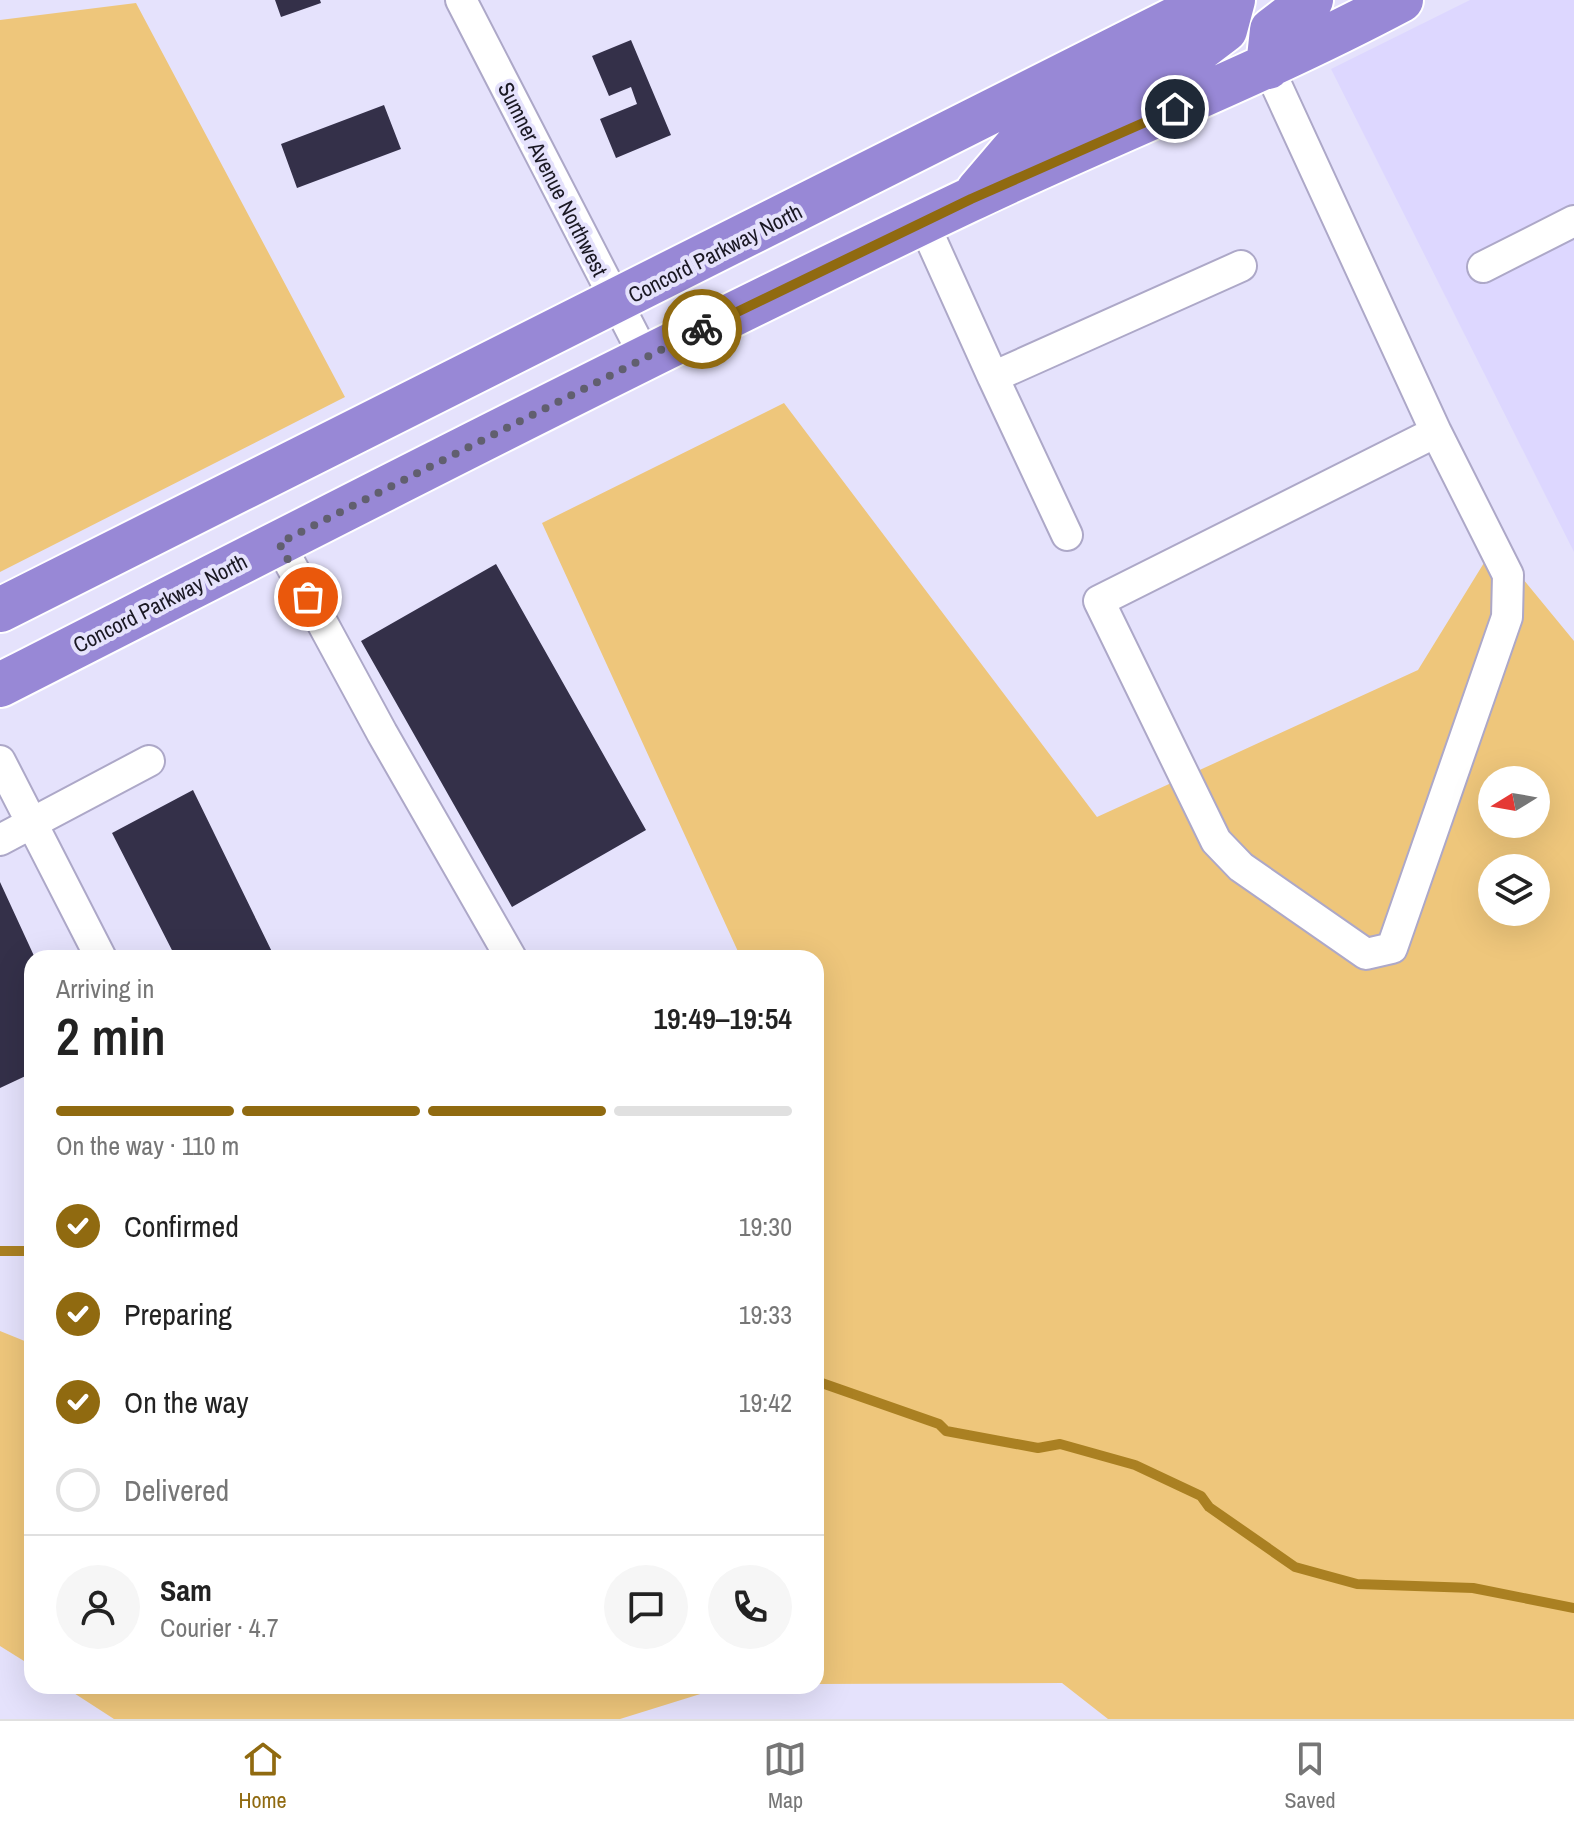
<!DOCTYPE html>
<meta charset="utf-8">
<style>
:root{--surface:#fff;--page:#f6f6f6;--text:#222;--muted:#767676;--line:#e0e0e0;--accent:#906a10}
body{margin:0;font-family:"Archivo Narrow",sans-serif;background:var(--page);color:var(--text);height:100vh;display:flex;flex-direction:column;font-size:30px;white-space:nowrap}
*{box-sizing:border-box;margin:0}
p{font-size:26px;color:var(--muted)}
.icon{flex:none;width:44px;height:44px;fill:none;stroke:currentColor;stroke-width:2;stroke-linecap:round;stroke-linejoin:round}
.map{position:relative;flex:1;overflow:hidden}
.details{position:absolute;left:24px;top:950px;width:800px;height:744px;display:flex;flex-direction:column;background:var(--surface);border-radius:24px;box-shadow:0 8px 32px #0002}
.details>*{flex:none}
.needle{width:52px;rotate:259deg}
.buttons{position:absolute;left:1478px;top:766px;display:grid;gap:16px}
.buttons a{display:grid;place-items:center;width:72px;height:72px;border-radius:50%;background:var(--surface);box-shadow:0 8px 32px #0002;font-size:40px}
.pin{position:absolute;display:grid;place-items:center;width:68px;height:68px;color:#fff;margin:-34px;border:4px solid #fff;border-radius:50%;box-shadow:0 2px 8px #0007}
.courier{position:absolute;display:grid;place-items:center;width:80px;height:80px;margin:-40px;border:6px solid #906a10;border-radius:50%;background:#fff;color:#222;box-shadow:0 2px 10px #0007}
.head em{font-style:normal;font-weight:600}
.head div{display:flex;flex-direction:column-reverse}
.head{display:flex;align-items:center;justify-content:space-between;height:136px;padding:0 32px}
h1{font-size:52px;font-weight:600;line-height:60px}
.bar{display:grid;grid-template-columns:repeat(4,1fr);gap:12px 8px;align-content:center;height:96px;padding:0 32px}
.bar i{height:10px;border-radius:6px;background:var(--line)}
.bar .current{background:var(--accent)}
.bar p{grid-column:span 4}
.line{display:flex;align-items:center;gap:20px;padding:0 32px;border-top:2px solid var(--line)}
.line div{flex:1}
.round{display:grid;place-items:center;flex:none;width:84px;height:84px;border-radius:42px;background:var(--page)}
ol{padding:0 32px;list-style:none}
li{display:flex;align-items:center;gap:24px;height:88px}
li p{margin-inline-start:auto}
li .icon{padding:8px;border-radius:50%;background:var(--accent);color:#fff;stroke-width:4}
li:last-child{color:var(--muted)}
li i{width:44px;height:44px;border:4px solid var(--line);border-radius:50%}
.tab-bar{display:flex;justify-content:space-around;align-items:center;height:112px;border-top:2px solid var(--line);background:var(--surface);font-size:22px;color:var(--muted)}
.tab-bar a{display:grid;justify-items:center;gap:4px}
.tab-bar .current{color:var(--accent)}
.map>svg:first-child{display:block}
.built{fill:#ddd7ff}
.green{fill:#eec67b;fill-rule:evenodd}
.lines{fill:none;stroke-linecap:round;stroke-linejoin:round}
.stream{stroke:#aa8022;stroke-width:10}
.building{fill:#343049}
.minor-casing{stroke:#ada8c8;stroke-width:34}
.highway-casing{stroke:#fff;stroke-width:48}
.minor{stroke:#fff;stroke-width:30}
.highway{stroke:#9888d6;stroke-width:44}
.done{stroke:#615f6f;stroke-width:8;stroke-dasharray:0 14.4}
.route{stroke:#906a10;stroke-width:10}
.labels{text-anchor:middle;stroke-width:8;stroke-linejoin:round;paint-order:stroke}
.street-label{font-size:22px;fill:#1a1823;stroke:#e5e2fc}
</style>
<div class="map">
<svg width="1574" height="1719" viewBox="0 0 1574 1719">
<rect width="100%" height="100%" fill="#e5e2fc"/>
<path class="built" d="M1470 0H1574V552L1331 69Z"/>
<path class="green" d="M136 3 345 397 0 572V20Z
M784 403 1097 817 1418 670 1495 545 1574 641V1719H1108L1062 1683 816 1684V958H741L542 523ZM1492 780H1536V824H1492ZM1492 868H1536V912H1492Z
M0 1331 32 1344V1666L0 1646Z
M63 1686H726L620 1719H114Z"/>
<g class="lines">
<path class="stream" d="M0 1251H32
M816 1381 939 1424 946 1431 1038 1448 1060 1444 1135 1465 1201 1496 1209 1507 1295 1567 1357 1584 1473 1588 1574 1608"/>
</g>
<path class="building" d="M275 0H320L321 3 281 17Z
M631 40 671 135 616 158 600 119 637 104 631 87 609 96 592 56Z
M384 105 401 149 297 188 281 144Z
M496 564 646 830 512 907 361 641Z
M193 790 275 958H176L112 833Z
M0 882 35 958H32V1073L0 1088Z"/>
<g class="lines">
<g class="minor-casing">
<path id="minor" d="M461 0 645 357
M1268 67 1436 432 1508 575 1507 617 1392 948 1366 954 1241 867 1216 841 1099 601 1436 432
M923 222 993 377 1241 266
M1483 267 1574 221
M993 377 1067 535
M279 543 382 733 511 958
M0 761 101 958
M0 840 149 761"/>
</g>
<g class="highway-casing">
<path id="highway" d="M1268 67 1272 30 1311 0
M978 191 1019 143 1200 49 1225 30 1233 0
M0 610 1213 0
M0 685C322 521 642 356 967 201 1111 132 1260 75 1401 0"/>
</g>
<use href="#minor" class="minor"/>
<use href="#highway" class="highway"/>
</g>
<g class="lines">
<path class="done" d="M308 597 279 543 702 329"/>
<path class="route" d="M702 329 971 199 1175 109"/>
</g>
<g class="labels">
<g class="street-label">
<text transform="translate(553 179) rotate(63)" y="8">Sumner Avenue Northwest</text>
<text transform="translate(715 253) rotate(-27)" y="8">Concord Parkway North</text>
<text transform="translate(160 603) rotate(-27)" y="8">Concord Parkway North</text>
</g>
</g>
</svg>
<div class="buttons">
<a><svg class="needle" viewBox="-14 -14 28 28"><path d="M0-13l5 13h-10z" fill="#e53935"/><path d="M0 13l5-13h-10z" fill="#767676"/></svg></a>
<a><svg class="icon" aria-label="layers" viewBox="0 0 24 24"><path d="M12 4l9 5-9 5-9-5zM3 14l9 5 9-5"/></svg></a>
</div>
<div class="pin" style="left:308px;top:597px;background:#ea580c"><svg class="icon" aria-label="bag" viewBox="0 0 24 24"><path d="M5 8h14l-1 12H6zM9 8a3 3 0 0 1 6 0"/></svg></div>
<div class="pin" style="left:1175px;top:109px;background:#1f2937"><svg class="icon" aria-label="home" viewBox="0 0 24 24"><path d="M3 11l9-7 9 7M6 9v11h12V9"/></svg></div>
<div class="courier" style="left:702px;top:329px"><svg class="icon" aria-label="bike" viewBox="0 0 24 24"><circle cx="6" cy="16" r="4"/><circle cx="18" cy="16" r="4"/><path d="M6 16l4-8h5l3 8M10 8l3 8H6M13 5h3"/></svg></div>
<section class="details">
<div class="head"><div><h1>2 min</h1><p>Arriving in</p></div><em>19:49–19:54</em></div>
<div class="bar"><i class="current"></i><i class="current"></i><i class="current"></i><i></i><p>On the way · 110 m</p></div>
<ol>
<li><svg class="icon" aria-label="check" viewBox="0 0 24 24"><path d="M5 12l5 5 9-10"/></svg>Confirmed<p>19:30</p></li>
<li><svg class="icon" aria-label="check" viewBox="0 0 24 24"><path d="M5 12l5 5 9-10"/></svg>Preparing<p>19:33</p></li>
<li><svg class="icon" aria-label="check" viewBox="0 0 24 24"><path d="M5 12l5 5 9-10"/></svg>On the way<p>19:42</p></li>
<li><i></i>Delivered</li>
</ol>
<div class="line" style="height:144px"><a class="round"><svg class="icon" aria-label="person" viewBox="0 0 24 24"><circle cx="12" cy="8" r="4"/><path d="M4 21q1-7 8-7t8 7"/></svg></a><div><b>Sam</b><p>Courier · 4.7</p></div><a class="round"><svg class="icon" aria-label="chat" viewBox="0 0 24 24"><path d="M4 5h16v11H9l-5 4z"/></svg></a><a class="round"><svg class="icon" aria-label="phone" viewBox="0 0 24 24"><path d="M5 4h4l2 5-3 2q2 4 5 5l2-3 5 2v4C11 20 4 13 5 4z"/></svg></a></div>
</section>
</div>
<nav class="tab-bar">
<a class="current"><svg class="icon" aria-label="home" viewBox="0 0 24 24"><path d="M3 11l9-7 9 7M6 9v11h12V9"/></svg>Home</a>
<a><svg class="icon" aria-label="map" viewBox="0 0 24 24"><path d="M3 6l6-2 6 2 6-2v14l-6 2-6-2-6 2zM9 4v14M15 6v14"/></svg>Map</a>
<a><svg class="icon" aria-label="saved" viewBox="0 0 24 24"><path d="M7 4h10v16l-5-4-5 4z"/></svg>Saved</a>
</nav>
